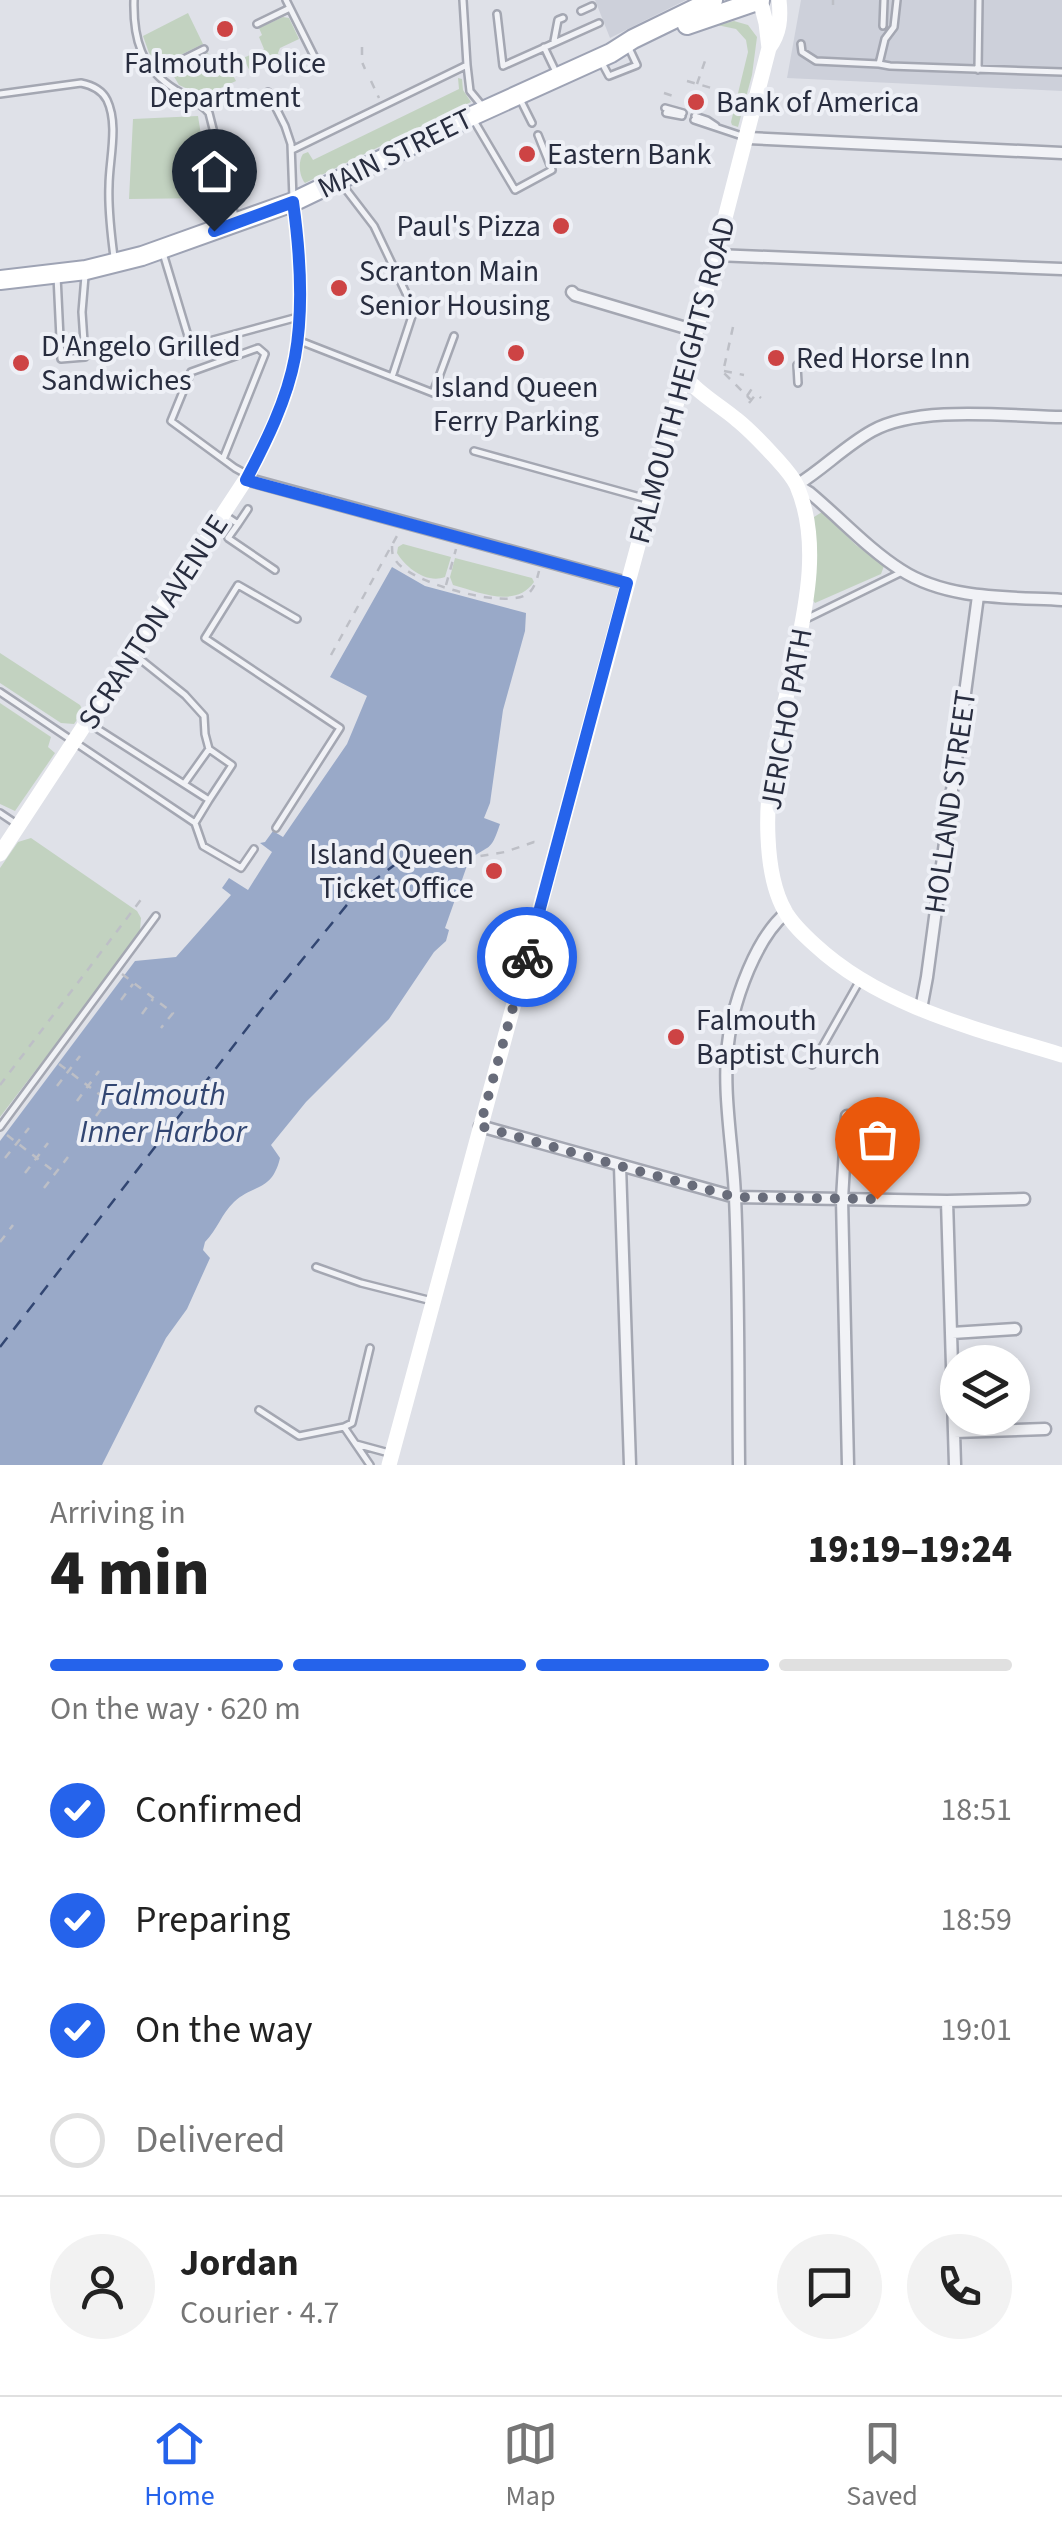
<!DOCTYPE html>
<meta charset="utf-8">
<style>
:root{--surface:#fff;--page:#f2f2f2;--text:#222;--muted:#767676;--line:#e0e0e0;--accent:#2563eb}
body{margin:0;font-family:"Source Sans 3",sans-serif;background:var(--page);color:var(--text);height:100vh;display:flex;flex-direction:column;font-size:38px;white-space:nowrap}
*{box-sizing:border-box;margin:0}
p{font-size:32px;color:var(--muted)}
.icon{flex:none;width:55px;height:55px;fill:none;stroke:currentColor;stroke-width:2;stroke-linecap:round;stroke-linejoin:round}
.map{position:relative;height:1465px;overflow:hidden}
.side{display:flex;flex-direction:column;background:var(--surface);flex:1}
.side>*{flex:none}
.tools{position:absolute;left:940px;top:1345px;display:grid;gap:20px}
.tools a{display:grid;place-items:center;width:90px;height:90px;border-radius:50%;background:var(--surface);box-shadow:0 5px 15px #0003;font-size:50px}
.pin{position:absolute;display:grid;place-items:center;width:85px;height:85px;color:#fff;margin:-102px -42px;border-radius:50% 50% 50% 0;rotate:-45deg;box-shadow:0 0 10px #0007}
.pin .icon{rotate:45deg}
.courier{position:absolute;display:grid;place-items:center;width:100px;height:100px;margin:-50px;border:8px solid #2563eb;border-radius:50%;background:#fff;color:#222;box-shadow:0 2px 12px #0007}
.headline em{font-style:normal;font-weight:800}
.headline div{display:flex;flex-direction:column-reverse}
.headline{display:flex;align-items:center;justify-content:space-between;height:170px;padding:0 50px}
h1{font-size:65px;font-weight:800;line-height:75px}
.bar{display:grid;grid-template-columns:repeat(4,1fr);gap:15px 10px;align-content:center;height:120px;padding:0 50px}
.bar i{height:12px;border-radius:8px;background:var(--line)}
.bar .on{background:var(--accent)}
.bar p{grid-column:span 4}
.line{display:flex;align-items:center;gap:25px;padding:0 50px;border-top:2px solid var(--line)}
.line div{flex:1}
.round{display:grid;place-items:center;flex:none;width:105px;height:105px;border-radius:52px;background:var(--page)}
ol{padding:0 50px;list-style:none}
li{display:flex;align-items:center;gap:30px;height:110px}
li p{margin-inline-start:auto}
li .icon{padding:10px;border-radius:50%;background:var(--accent);color:#fff;stroke-width:4}
li:last-child{color:var(--muted)}
li i{width:55px;height:55px;border:5px solid var(--line);border-radius:50%}
.tabs{display:flex;justify-content:space-around;align-items:center;height:140px;border-top:2px solid var(--line);background:var(--surface);font-size:28px;color:var(--muted)}
.tabs a{display:grid;justify-items:center;gap:5px}
.tabs .on{color:var(--accent)}
.map>svg:first-child{display:block}
.built{fill:#cdd0da}
.green{fill:#c2d2c0}
.water{fill:#99a9c8}
.lines{fill:none;stroke-linecap:round;stroke-linejoin:round}
.ferry{stroke:#324672;stroke-width:2.5;stroke-dasharray:12 10;stroke-linecap:butt}
.lane-casing{stroke:#a4a7b2;stroke-width:10}
.street-casing{stroke:#a4a7b2;stroke-width:15}
.primary-casing{stroke:#9ea3b4;stroke-width:22}
.path{stroke:#bdbfc6;stroke-width:2.5;stroke-dasharray:8 8;stroke-linecap:butt}
.lane{stroke:#f1f2f6;stroke-width:5}
.street{stroke:#f1f2f6;stroke-width:10}
.secondary{stroke:#fff;stroke-width:15}
.primary{stroke:#fff;stroke-width:18}
.done{stroke:#686c7a;stroke-width:10;stroke-dasharray:0 18}
.route{stroke:#2563eb;stroke-width:12}
.poi-dot{fill:#cd4344;stroke:#eef0f6;stroke-width:4}
.labels{text-anchor:middle;stroke-width:8;stroke-linejoin:round;paint-order:stroke}
.poi-label{font-size:30px;fill:#282d3f;stroke:#eef0f6;text-anchor:start}
.street-label{font-size:30px;fill:#282d3f;stroke:#eef0f6}
.water-label{font-size:32px;font-style:italic;fill:#324672;stroke:#eef0f6}
</style>
<div class="map">
<svg width="1062" height="1465" viewBox="0 0 1062 1465">
<rect width="100%" height="100%" fill="#dfe1e8"/>
<path class="built" d="M595 0H686L610 38Z
M801 0H1062V91L787 78Z"/>
<path class="green" d="M188 13 203 44 170 60H156L149 53 143 36Z
M283 17 289 18 299 39 280 48 278 53 280 59 251 73 243 58 264 49 259 37 262 35 259 28Z
M734 21 748 25 757 37 752 75 738 127 732 125 731 122 748 52 746 40 736 29 717 25Z
M208 53 217 71 228 66 236 81 203 96 179 85 173 75 177 68Z
M458 78 462 79 463 90 471 102 305 183C299 176 298 161 303 154L308 152 313 160 459 89Z
M198 116 211 198 129 199 133 119Z
M822 512 856 545 884 566 881 574 815 603 812 599 816 551 814 517Z
M403 544 451 557 445 577C427 584 406 568 397 553L398 547Z
M455 558 532 578 534 582C515 609 479 592 453 585L450 577Z
M0 653 80 705 83 711 74 724 61 723 0 683Z
M0 703 51 737 48 747 55 753 15 811 0 804Z
M31 838 137 911 141 918 140 930 91 998 0 1117V868L18 842Z"/>
<path class="water" d="M392 567 425 586 526 613 525 631 503 710 490 803 484 818 500 824C490 854 490 843 469 860L445 928 449 930 446 941 434 952 389 1019 306 1102 271 1145 280 1158C272 1192 253 1184 234 1202 222 1213 217 1230 205 1242L203 1250 210 1258 187 1309 166 1338 102 1465H0V1141L135 961 176 957 231 895 222 888 229 878 248 890 272 852 260 843 265 842 273 831 283 837 347 744 367 696 330 677Z"/>
<g class="lines">
<path class="ferry" d="M0 1347 262 1009 355 895 405 857 472 847"/>
<g class="lane-casing">
<path id="lane" d="M134 0C133 39 141 68 176 90 188 98 200 102 209 113L236 220
M286 0 318 64
M581 11 592 6
M497 14 503 66 599 23
M257 24 290 8
M883 26 884 0
M554 41 558 20 563 18
M801 44 802 52 816 61 879 64 890 66 1062 72
M544 47 556 72
M601 61 609 76 637 65 629 48
M879 64 885 39 894 27 897 0
M467 65 470 91 484 108
M978 70 979 0
M156 73 204 49
M268 92 285 126 291 144 293 199
M0 94 81 83C91 85 102 90 107 100 119 125 109 160 109 186 108 209 111 234 114 257
M520 99 532 123
M665 108 683 113
M666 113 682 116
M695 116 707 120 716 126
M473 119 515 190 552 170 538 135
M694 120 745 137
M292 150 467 65 463 0
M341 183 374 226 414 310 392 377
M163 253 191 346 298 317
M57 276 61 359 85 357 82 312 85 276
M300 341 433 393 454 336
M797 365 798 383
M474 451 647 499
M223 459 265 354 258 348 191 372 171 421 235 468 246 474
M226 516 238 524 228 538 275 570
M238 524 248 509
M806 619 902 572
M135 655 185 695 204 716 205 734 209 749 184 784
M0 692 195 823 209 800
M90 724 209 800 232 765 209 749
M0 813 18 825
M195 823 203 846 241 868 254 849
M276 828 340 728 205 638 238 585 297 619
M812 1065 859 982
M0 1127 156 916
M316 1267 361 1283 432 1301
M259 1410 299 1436 344 1427
M344 1427 352 1423 370 1348
M344 1427 370 1465
M356 1444 389 1453"/>
</g>
<g class="street-casing">
<path id="street" d="M748 138 1062 153
M716 255 1062 269
M572 292 575 295 696 331
M1062 417C1008 416 918 405 872 431 845 446 823 469 797 485L810 493C840 518 868 549 901 570 947 600 1009 597 1062 600
M246 479 627 583
M921 1009 927 977 978 596
M847 1116 842 1199 848 1465
M480 1126 735 1197 947 1201 1024 1199
M620 1166 630 1465
M947 1201 955 1465
M952 1333 1015 1329
M954 1432 1045 1429
M739 1465C738 1376 739 1286 735 1197 733 1144 721 1089 729 1036 735 998 756 938 786 913"/>
</g>
<g class="primary-casing">
<path id="primary" d="M687 25 760 0
M0 280 86 270 142 256 293 202 472 116 611 53 633 39 713 0"/>
</g>
<path class="path" d="M833 5V0
M362 47V62L365 69
M371 81 379 98
M687 81 715 89
M697 84 706 58
M664 93 673 96
M733 327 723 372 751 400
M724 371 744 375
M747 396 753 387
M749 403 756 394 761 398
M392 546C392 552 392 555 396 561 411 583 508 611 529 593 535 587 537 579 539 571
M446 585 456 549
M331 655 398 534
M472 847 475 857 505 852 534 842 542 843
M122 974 173 1013 161 1028
M121 1000 133 984
M142 1014 153 999
M59 1064 107 1100
M0 1085 143 897
M57 1086 80 1056
M77 1101 99 1071
M96 1116 119 1085
M7 1135 56 1173
M5 1158 29 1128
M25 1173 48 1143
M44 1188 68 1157
M0 1242 13 1225"/>
<use href="#lane" class="lane"/>
<use href="#street" class="street"/>
<path class="secondary" d="M760 0 766 23 769 48
M684 376C699 394 718 404 736 419 750 430 762 443 774 456 782 465 792 475 797 486 820 540 807 603 795 658 782 717 765 776 768 837 769 861 773 890 785 911 792 924 804 935 815 945 882 1007 977 1029 1062 1055
M0 854 246 479C267 442 287 400 295 357 304 308 300 252 293 202
M389 1465 688 361 769 48C780 33 781 18 779 0"/>
<use href="#primary" class="primary"/>
</g>
<g class="lines">
<path class="done" d="M527 957 480 1126 620 1166 735 1197 877 1199"/>
<path class="route" d="M214 231 293 202C300 252 304 308 295 357 287 400 266 442 246 480L627 583 527 957"/>
</g>
<g class="poi-dot">
<circle cx="225" cy="29" r="10"/>
<circle cx="696" cy="102" r="10"/>
<circle cx="527" cy="154" r="10"/>
<circle cx="561" cy="226" r="10"/>
<circle cx="339" cy="288" r="10"/>
<circle cx="516" cy="353" r="10"/>
<circle cx="776" cy="358" r="10"/>
<circle cx="21" cy="363" r="10"/>
<circle cx="494" cy="871" r="10"/>
<circle cx="676" cy="1037" r="10"/>
</g>
<g class="labels">
<g class="poi-label">
<text x="225" y="73" text-anchor="middle">Falmouth Police<tspan x="225" dy="34">Department</tspan></text>
<text x="716" y="112">Bank of America</text>
<text x="547" y="164">Eastern Bank</text>
<text x="541" y="236" text-anchor="end">Paul's Pizza</text>
<text x="359" y="281">Scranton Main<tspan x="359" dy="34">Senior Housing</tspan></text>
<text x="41" y="356">D'Angelo Grilled<tspan x="41" dy="34">Sandwiches</tspan></text>
<text x="796" y="368">Red Horse Inn</text>
<text x="516" y="397" text-anchor="middle">Island Queen<tspan x="516" dy="34">Ferry Parking</tspan></text>
<text x="474" y="864" text-anchor="end">Island Queen<tspan x="474" dy="34">Ticket Office</tspan></text>
<text x="696" y="1030">Falmouth<tspan x="696" dy="34">Baptist Church</tspan></text>
</g>
<g class="street-label">
<text transform="translate(395 153) rotate(-26)" y="10">MAIN STREET</text>
<text transform="translate(682 380) rotate(-75)" y="10">FALMOUTH HEIGHTS ROAD</text>
<text transform="translate(153 622) rotate(-57)" y="10">SCRANTON AVENUE</text>
<text transform="translate(786 719) rotate(-80)" y="10">JERICHO PATH</text>
<text transform="translate(950 802) rotate(-82)" y="10">HOLLAND STREET</text>
</g>
<g class="water-label">
<text x="163" y="1105">Falmouth<tspan x="163" dy="37">Inner Harbor</tspan></text>
</g>
</g>
</svg>
<div class="tools">
<a><svg class="icon" aria-label="layers" viewBox="0 0 24 24"><path d="M12 4l9 5-9 5-9-5zM3 14l9 5 9-5"/></svg></a>
</div>
<div class="pin" style="left:877px;top:1199px;background:#ea580c"><svg class="icon" aria-label="bag" viewBox="0 0 24 24"><path d="M5 8h14l-1 12H6zM9 8a3 3 0 0 1 6 0"/></svg></div>
<div class="pin" style="left:214px;top:231px;background:#1f2937"><svg class="icon" aria-label="home" viewBox="0 0 24 24"><path d="M3 11l9-7 9 7M6 9v11h12V9"/></svg></div>
<div class="courier" style="left:527px;top:957px"><svg class="icon" aria-label="bike" viewBox="0 0 24 24"><circle cx="6" cy="16" r="4"/><circle cx="18" cy="16" r="4"/><path d="M6 16l4-8h5l3 8M10 8l3 8H6M13 5h3"/></svg></div>
</div>
<section class="side">
<div class="headline"><div><h1>4 min</h1><p>Arriving in</p></div><em>19:19–19:24</em></div>
<div class="bar"><i class="on"></i><i class="on"></i><i class="on"></i><i></i><p>On the way · 620 m</p></div>
<ol>
<li><svg class="icon" aria-label="check" viewBox="0 0 24 24"><path d="M5 12l5 5 9-10"/></svg>Confirmed<p>18:51</p></li>
<li><svg class="icon" aria-label="check" viewBox="0 0 24 24"><path d="M5 12l5 5 9-10"/></svg>Preparing<p>18:59</p></li>
<li><svg class="icon" aria-label="check" viewBox="0 0 24 24"><path d="M5 12l5 5 9-10"/></svg>On the way<p>19:01</p></li>
<li><i></i>Delivered</li>
</ol>
<div class="line" style="height:180px"><a class="round"><svg class="icon" aria-label="person" viewBox="0 0 24 24"><circle cx="12" cy="8" r="4"/><path d="M4 21q1-7 8-7t8 7"/></svg></a><div><b>Jordan</b><p>Courier · 4.7</p></div><a class="round"><svg class="icon" aria-label="chat" viewBox="0 0 24 24"><path d="M4 5h16v11H9l-5 4z"/></svg></a><a class="round"><svg class="icon" aria-label="phone" viewBox="0 0 24 24"><path d="M5 4h4l2 5-3 2q2 4 5 5l2-3 5 2v4C11 20 4 13 5 4z"/></svg></a></div>
</section>
<nav class="tabs">
<a class="on"><svg class="icon" aria-label="home" viewBox="0 0 24 24"><path d="M3 11l9-7 9 7M6 9v11h12V9"/></svg>Home</a>
<a><svg class="icon" aria-label="map" viewBox="0 0 24 24"><path d="M3 6l6-2 6 2 6-2v14l-6 2-6-2-6 2zM9 4v14M15 6v14"/></svg>Map</a>
<a><svg class="icon" aria-label="saved" viewBox="0 0 24 24"><path d="M7 4h10v16l-5-4-5 4z"/></svg>Saved</a>
</nav>
